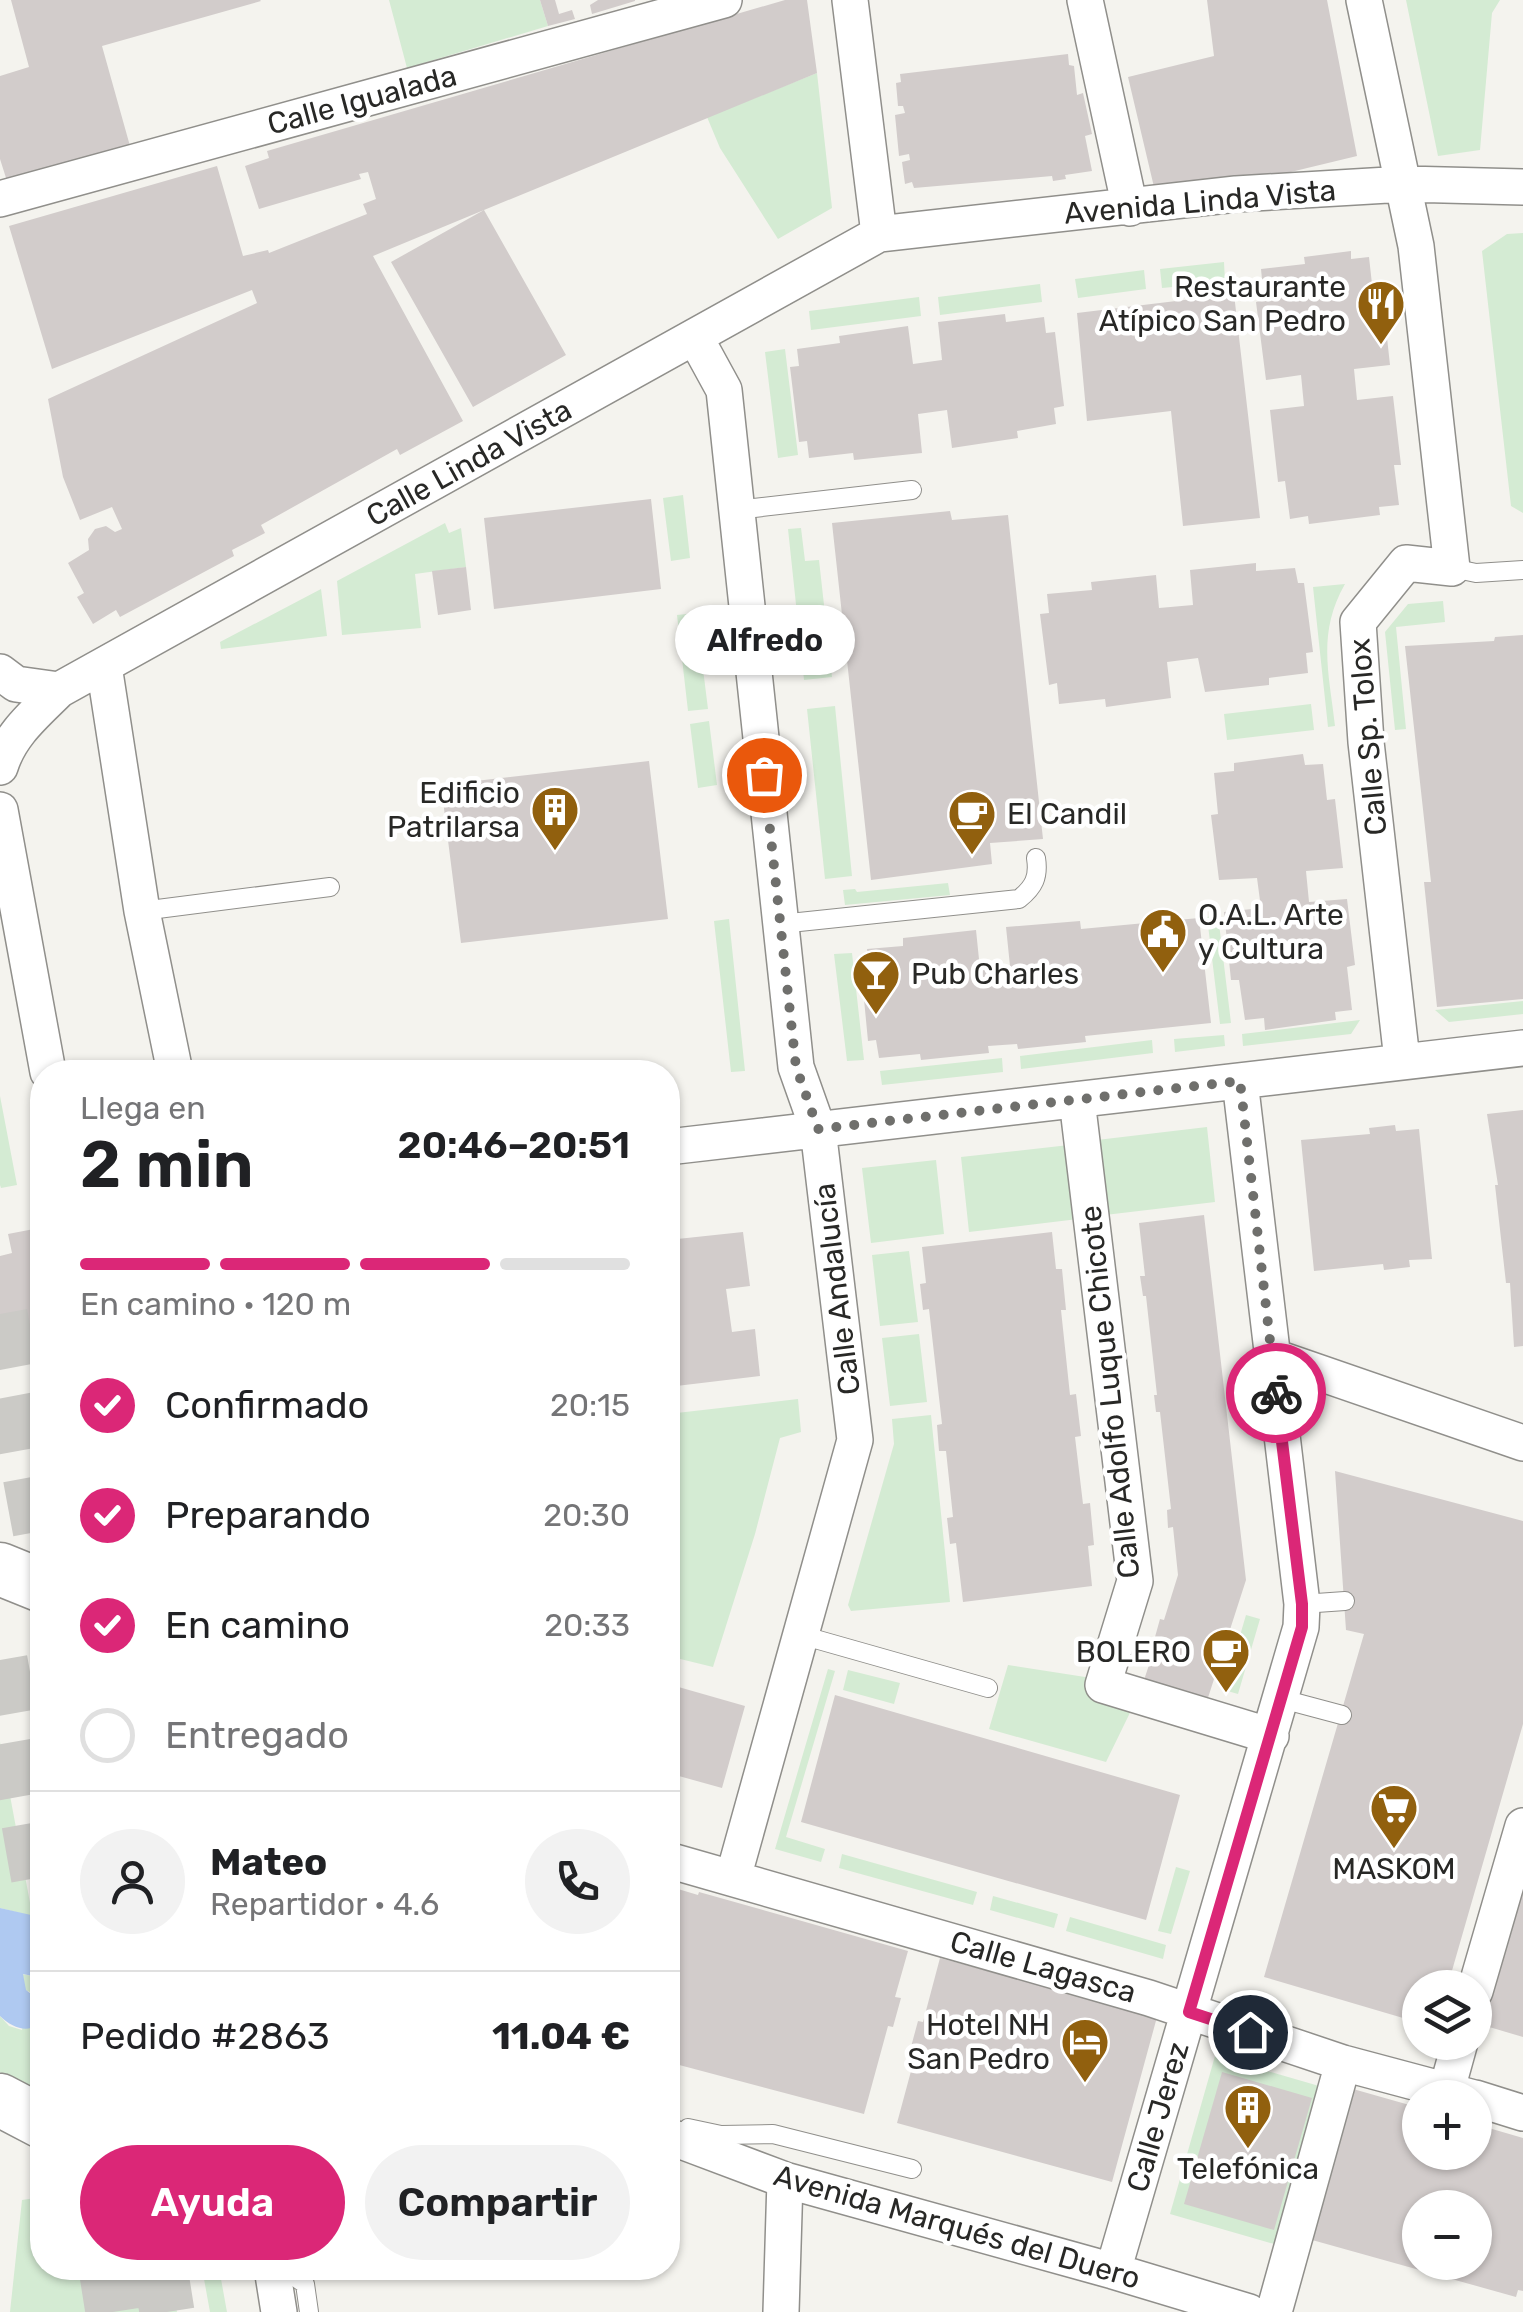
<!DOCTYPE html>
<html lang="es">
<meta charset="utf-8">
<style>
:root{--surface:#fff;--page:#f2f2f2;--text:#202124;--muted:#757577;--line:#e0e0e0;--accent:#db2777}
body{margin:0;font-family:Rubik,sans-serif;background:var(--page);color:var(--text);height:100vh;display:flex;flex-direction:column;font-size:38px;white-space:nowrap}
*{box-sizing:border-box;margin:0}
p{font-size:32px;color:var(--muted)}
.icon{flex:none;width:55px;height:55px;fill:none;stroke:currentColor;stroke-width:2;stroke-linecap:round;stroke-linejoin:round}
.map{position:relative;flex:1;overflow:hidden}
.side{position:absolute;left:30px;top:1060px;width:650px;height:1220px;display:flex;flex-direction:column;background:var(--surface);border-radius:40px;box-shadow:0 2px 8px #0004}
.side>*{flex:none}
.tools{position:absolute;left:1402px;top:1970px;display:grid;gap:20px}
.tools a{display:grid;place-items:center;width:90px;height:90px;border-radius:50%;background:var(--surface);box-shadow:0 2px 8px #0004;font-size:50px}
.pin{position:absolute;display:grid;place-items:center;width:85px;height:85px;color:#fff;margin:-42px;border:5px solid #fff;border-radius:50%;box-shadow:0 2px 10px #0007}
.courier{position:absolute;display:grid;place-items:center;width:100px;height:100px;margin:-50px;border:8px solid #db2777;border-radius:50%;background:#fff;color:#222;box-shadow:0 2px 12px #0007}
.bubble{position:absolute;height:70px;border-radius:35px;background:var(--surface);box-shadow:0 2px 8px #0004;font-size:32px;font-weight:600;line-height:70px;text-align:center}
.headline em{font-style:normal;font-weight:600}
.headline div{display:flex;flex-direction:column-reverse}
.headline{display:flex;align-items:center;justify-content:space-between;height:170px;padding:0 50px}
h1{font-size:65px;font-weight:600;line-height:75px}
.bar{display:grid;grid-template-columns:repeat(4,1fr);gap:15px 10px;align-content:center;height:120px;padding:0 50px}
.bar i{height:12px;border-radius:8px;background:var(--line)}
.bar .selected{background:var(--accent)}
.bar p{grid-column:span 4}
.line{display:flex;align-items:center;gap:25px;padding:0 50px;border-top:2px solid var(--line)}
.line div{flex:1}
.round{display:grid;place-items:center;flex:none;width:105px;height:105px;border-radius:52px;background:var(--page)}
ol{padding:0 50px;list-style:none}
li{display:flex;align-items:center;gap:30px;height:110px}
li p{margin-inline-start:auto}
li .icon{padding:10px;border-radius:50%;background:var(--accent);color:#fff;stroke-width:4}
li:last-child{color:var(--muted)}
li i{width:55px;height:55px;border:5px solid var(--line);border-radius:50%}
.primary-button{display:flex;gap:20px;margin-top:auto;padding:20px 50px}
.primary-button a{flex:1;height:115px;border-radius:60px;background:var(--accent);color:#fff;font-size:40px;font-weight:600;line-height:115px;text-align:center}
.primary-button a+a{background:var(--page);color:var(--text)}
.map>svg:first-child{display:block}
.green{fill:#d4ebd3}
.water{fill:#afc9f1}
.building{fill:#d2cccb;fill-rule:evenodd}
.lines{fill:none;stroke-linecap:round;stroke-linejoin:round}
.highway-tunnel{stroke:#cbcac6;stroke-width:55;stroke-dasharray:55 28;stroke-linecap:butt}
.lane-casing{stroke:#908f8b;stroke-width:20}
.street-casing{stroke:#908f8b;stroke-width:38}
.secondary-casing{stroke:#908f8b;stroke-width:55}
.lane{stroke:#fff;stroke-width:18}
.street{stroke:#fff;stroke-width:35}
.secondary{stroke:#fff;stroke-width:52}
.done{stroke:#6f6f6c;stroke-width:10;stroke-dasharray:0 18}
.route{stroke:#db2777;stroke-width:12}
.labels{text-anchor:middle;stroke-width:9;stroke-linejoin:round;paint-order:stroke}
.street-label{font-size:30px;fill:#282826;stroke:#fff}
.poi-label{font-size:30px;fill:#282826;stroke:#fff;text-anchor:end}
</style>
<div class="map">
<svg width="1523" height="2312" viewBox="0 0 1523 2312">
<rect width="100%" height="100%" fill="#f4f3ee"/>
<path class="green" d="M389 0H540L548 26 407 68Z
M1406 0H1500L1492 13 1480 150 1438 156Z
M817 73 832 208 778 239 720 148 707 117Z
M1523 233V513L1511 506 1482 251 1507 234Z
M1224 262 1225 282 1162 288 1160 269Z
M1144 270 1146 289 1078 298 1075 279Z
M1040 284 1042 302 940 315 938 297Z
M919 297 921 316 811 330 809 311Z
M785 349 798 455 778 458 765 352Z
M683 495 690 558 671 561 663 498Z
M445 523 449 533 461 528 466 567 415 574 421 628 342 635 337 581Z
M801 528 805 561 819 560 832 677 804 680 788 529Z
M1345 584C1317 633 1329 673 1335 726L1328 727 1313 587Z
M321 589 327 636 221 649 220 642Z
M1443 601 1445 622 1396 627 1406 729 1395 730 1385 632 1408 604Z
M696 613 708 709 688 711 677 615Z
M1311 704 1314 730 1227 740 1224 714Z
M835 706 852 876 825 879 807 709Z
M709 721 717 785 698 788 690 724Z
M948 883 950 895 845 905 843 890 855 889 857 892Z
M1218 915 1231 1023 1220 1024 1207 917Z
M729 919 745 1071 731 1072 714 921Z
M852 953 864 1060 847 1061 834 954Z
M1523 1001V1014L1449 1022 1435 1010Z
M1360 1020 1351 1034 1243 1046 1242 1034Z
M1224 1035 1225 1046 1175 1052 1174 1039Z
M1152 1040 1153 1053 1021 1069 1020 1056Z
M1002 1058 1003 1072 882 1085 880 1071Z
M0 1096 17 1185 1 1188 0 1185Z
M1207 1127 1215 1202 1105 1215 1097 1140Z
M1069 1145 1078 1219 969 1232 961 1157Z
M936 1160 944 1234 871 1243 862 1168Z
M909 1251 918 1322 880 1326 872 1255Z
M919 1334 927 1402 890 1406 882 1338Z
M798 1399 801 1432 780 1438 755 1534 713 1667 668 1656V1414Z
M931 1415 950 1602 851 1611 848 1605 894 1444 892 1419Z
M1246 1615 1260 1619 1238 1694 1224 1690Z
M1008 1665 1143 1686 1106 1762 989 1729Z
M828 1669 835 1671 786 1837 825 1849 821 1862 775 1849Z
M848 1670 900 1683 894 1704 843 1690Z
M0 1742 42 1967V2096L13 2083 0 2072V2016L9 2026 22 2030 30 1992 25 1990 22 1974 42 1978 31 1916 0 1908Z
M842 1854 977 1892 973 1905 839 1868Z
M1176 1867 1190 1871 1171 1934 1158 1931Z
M993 1896 1058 1914 1054 1928 990 1910Z
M1070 1917 1166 1945 1163 1959 1066 1931Z
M1215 2056 1326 2088 1281 2246 1170 2214Z
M42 2197V2268H169L177 2312H10L22 2200Z
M202 2268H219L227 2312H210Z"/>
<path class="water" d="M0 1908 31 1915 42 1978 23 1974 26 1990 40 2001C45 2036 18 2034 0 2016Z"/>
<path class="building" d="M11 0H260L261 1 102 46 130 146 7 181 0 159V76L29 67Z
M540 0H555L559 14 572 10 575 19 548 26Z
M598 0H635V1L592 14 590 5Z
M785 0H807L817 73 484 210 566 355 473 407 391 262 484 210 373 256 463 421 400 455 397 449 261 525 265 533 232 550 234 556 120 617 116 610 93 624 77 597 84 593 68 563 89 550 88 539 95 529 106 526 115 532 122 529 112 507 80 520 63 477 48 399 257 303 252 290 52 369 9 226 217 166 243 256 268 250 269 253 367 214 363 204 376 199 368 172 359 174 361 179 259 209 245 166 269 158 267 151Z
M1207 0H1327L1357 156 1158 204 1128 77 1214 56Z
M1068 54 1069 65 1074 66 1077 95 1083 93 1092 134 1085 136 1092 171 1065 175 1066 179 1053 181 1052 176 914 188 912 182 905 184 902 162 910 160 909 154 899 156 895 115 905 113 903 106H898L896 83 901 82 900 74Z
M1351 251V259L1369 257 1373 293 1382 292 1390 365 1354 369 1357 400 1393 396 1401 465H1394L1399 505 1379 507 1380 515 1309 524 1308 516 1290 519 1285 481 1278 482 1270 410 1304 406 1301 375 1266 380 1256 302 1264 300 1261 269 1305 264 1304 257Z
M1234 294 1260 518 1183 526 1171 411 1087 421 1077 313Z
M1005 314 1006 322 1044 317 1046 333 1055 332 1064 406 1054 408 1056 424 1017 431 1018 438 952 448 947 410 918 414 922 453 854 460 853 453 809 458 807 441 799 442 790 367 799 366 797 349 840 343 839 336 908 326 913 364 942 360 938 322Z
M651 499 661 589 494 609 484 518Z
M950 511 952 520 1008 515 1043 839 990 843 992 864 871 880 832 523Z
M1256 563V571L1295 568 1298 583H1304L1313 652 1306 653 1308 673 1269 678V685L1205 692 1198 658 1167 662 1171 698 1106 707 1105 699 1059 704 1057 683 1049 685 1040 614 1049 613 1047 594 1092 590 1091 582 1156 575 1159 608 1193 605 1190 570Z
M466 567 471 610 438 615 432 571Z
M1523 635V999L1437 1007 1424 882H1431L1405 646 1494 641 1495 637Z
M1303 754 1305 765 1323 764 1327 800 1335 799 1343 868 1306 871 1309 902 1347 899 1355 965 1347 967 1352 1010 1335 1012 1336 1020 1265 1030 1264 1018 1245 1020 1239 980H1231L1224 912 1261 908 1257 878 1219 880 1211 815 1218 814 1214 773 1234 771V763Z
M649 761 668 919 461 943 441 785Z
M1199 918 1211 1023 1085 1036 1086 1042 1018 1049 1017 1044 988 1046 989 1053 921 1060 920 1054 879 1058 876 1040 868 1041 861 968 870 967 867 949 903 946V938L976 930 980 969 1010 966 1006 927 1080 921 1081 929Z
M1523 1110V1346L1514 1347 1510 1283H1506L1495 1185H1498L1487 1114Z
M1395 1125 1396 1131 1419 1129 1432 1259 1409 1260 1410 1267 1384 1270 1383 1264 1314 1271 1301 1140 1370 1134 1369 1128Z
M1204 1215 1246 1580 1205 1707 1142 1686 1158 1638 1155 1637 1160 1619 1164 1620 1178 1575 1173 1527 1168 1528 1167 1510 1171 1509 1160 1412H1156L1154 1395H1157L1146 1296H1143L1140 1276H1145L1139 1223Z
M34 1229 41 1267 35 1268 39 1287 42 1286V1368L37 1369 33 1351 10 1356 5 1331 0 1332V1256L12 1253 8 1234Z
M743 1232 750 1286 726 1289 732 1332 755 1329 760 1376 668 1387V1240Z
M1052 1232 1056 1269H1062L1066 1310H1061L1070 1395 1076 1394 1081 1436 1075 1437 1083 1504 1090 1503 1094 1545 1088 1546 1092 1586 963 1602 956 1543 950 1544 947 1518 953 1517 946 1451H939L937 1425 942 1424 929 1309 923 1310 920 1284 926 1283 922 1247Z
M1335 1471 1523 1521V1724L1447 1988H1420V2023L1264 1977 1364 1634 1346 1630Z
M668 1684 745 1706 722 1788 668 1773Z
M835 1695 1180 1795 1146 1920 801 1822Z
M1522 1870H1523V2037L1479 2024Z
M668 1886 698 1895 699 1892 908 1951 895 1997 901 1998 893 2027 888 2026 864 2114 668 2062Z
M940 1958 1157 2017 1112 2182 897 2123 914 2060 908 2058 918 2021 923 2022Z
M1222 2072 1312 2098 1274 2230 1184 2204Z
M1346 2087 1420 2108V2152H1475V2124L1523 2138V2291L1518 2290 1516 2297 1305 2238ZM1420 2208H1475V2262H1420Z"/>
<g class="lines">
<path class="highway-tunnel" d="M0 1314 42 1540
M0 1660 42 1897
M106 2268 113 2312
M160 2268 167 2312"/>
<g class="lane-casing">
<path id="lane" d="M736 510 912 490
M1452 568 1476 573 1523 570
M142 911 330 887
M780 924 1019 899C1034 887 1039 877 1036 858
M1302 1604 1345 1601
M801 1635 988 1688
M1282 1699 1342 1715
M688 2128 721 2135 773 2134 912 2169
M282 2268 305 2284 309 2312"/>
</g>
<g class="street-casing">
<path id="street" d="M850 0 879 234
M1085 0 1130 208
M1364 0 1416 246 1452 568 1406 563 1358 622 1366 742 1402 1060
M0 199 724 0
M695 337 724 390 796 1067 818 1129 855 1440 733 1878
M104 666 142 911 175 1072
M0 672 16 684 59 690
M0 767C10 734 35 714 59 690L879 234 1236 194 1405 184 1523 187
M0 810 48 1072
M1077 1100 1135 1581 1103 1685 1271 1736
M668 1147 1523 1048
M1271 1356 1523 1443
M668 1860 1149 1998 1343 2063 1474 2098
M1475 1991 1523 1826
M1447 2089 1460 2042
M1475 2098 1523 2113
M668 2136 785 2180 1113 2271 1249 2312
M272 2268 279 2312
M1113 2271 1301 1627 1302 1604 1240 1081
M781 2312 785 2180
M1274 2312 1343 2063"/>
</g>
<g class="secondary-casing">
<path id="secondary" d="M0 1569 42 1586
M0 2100 42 2122"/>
</g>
<use href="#lane" class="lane"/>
<use href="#street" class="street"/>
<use href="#secondary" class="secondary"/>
</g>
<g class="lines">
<path class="done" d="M764 775 796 1067 818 1129 1240 1081 1276 1393"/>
<path class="route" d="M1250 2032 1189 2012 1302 1627V1604L1276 1393"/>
</g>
<defs>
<g id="restaurant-pin" transform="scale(2.5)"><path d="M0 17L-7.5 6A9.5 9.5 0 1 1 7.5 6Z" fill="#91600e" stroke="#fff"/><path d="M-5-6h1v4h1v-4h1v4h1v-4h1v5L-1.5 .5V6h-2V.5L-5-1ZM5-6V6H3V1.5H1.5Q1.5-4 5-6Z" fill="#fff"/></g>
<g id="building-pin" transform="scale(2.5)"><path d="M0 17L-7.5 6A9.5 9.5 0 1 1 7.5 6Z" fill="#91600e" stroke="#fff"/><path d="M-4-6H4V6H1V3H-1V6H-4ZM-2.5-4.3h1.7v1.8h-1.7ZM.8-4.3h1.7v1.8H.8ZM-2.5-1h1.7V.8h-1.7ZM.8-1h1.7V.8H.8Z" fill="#fff"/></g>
<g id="cafe-pin" transform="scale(2.5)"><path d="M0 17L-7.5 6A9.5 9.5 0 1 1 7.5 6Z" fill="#91600e" stroke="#fff"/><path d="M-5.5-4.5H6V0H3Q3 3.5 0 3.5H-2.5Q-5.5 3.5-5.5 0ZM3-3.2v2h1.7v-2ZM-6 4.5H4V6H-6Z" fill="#fff"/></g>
<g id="civic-pin" transform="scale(2.5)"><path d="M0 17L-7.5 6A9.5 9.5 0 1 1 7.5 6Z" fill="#91600e" stroke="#fff"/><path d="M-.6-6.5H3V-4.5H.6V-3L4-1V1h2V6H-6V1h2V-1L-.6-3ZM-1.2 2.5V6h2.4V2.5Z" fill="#fff"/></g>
<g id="bar-pin" transform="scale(2.5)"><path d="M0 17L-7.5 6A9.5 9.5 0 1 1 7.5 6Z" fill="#91600e" stroke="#fff"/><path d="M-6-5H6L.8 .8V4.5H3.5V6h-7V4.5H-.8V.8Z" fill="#fff"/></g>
<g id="supermarket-pin" transform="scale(2.5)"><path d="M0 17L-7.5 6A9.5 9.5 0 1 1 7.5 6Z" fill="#91600e" stroke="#fff"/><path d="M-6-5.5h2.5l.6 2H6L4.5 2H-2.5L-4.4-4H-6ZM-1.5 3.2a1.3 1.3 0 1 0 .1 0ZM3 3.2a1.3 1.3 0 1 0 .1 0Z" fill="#fff"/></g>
<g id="hotel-pin" transform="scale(2.5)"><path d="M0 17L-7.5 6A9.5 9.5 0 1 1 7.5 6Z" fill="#91600e" stroke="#fff"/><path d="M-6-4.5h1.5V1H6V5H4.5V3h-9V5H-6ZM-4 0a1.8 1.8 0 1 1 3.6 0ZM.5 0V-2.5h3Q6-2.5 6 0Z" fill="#fff"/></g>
</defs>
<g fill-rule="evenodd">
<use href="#restaurant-pin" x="1381" y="304"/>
<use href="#building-pin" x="555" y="810"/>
<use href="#cafe-pin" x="972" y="814"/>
<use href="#civic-pin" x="1163" y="932"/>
<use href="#bar-pin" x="876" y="974"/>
<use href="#cafe-pin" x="1226" y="1652"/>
<use href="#supermarket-pin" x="1394" y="1808"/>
<use href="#hotel-pin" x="1085" y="2042"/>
<use href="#building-pin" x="1248" y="2108"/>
</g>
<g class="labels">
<g class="street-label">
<text transform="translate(362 100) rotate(-15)" y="10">Calle Igualada</text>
<text transform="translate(1200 202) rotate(-5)" y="10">Avenida Linda Vista</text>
<text transform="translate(469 463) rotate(-29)" y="10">Calle Linda Vista</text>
<text transform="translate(1368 737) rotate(-95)" y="10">Calle Sp. Tolox</text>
<text transform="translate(837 1289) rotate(-97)" y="10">Calle Andalucía</text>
<text transform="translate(1110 1392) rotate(-96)" y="10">Calle Adolfo Luque Chicote</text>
<text transform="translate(1043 1967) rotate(16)" y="10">Calle Lagasca</text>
<text transform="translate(1158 2117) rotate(-74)" y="10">Calle Jerez</text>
<text transform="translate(957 2227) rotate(16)" y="10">Avenida Marqués del Duero</text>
</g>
<g class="poi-label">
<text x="1346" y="297">Restaurante<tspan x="1346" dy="34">Atípico San Pedro</tspan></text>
<text x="520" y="803">Edificio<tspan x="520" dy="34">Patrilarsa</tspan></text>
<text x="1007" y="824" text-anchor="start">El Candil</text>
<text x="1198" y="925" text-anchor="start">O.A.L. Arte<tspan x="1198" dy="34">y Cultura</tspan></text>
<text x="911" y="984" text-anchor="start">Pub Charles</text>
<text x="1191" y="1662">BOLERO</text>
<text x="1394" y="1879" text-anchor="middle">MASKOM</text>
<text x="1050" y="2035">Hotel NH<tspan x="1050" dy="34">San Pedro</tspan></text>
<text x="1248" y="2179" text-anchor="middle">Telefónica</text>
</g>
</g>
</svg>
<div class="tools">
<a><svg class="icon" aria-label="layers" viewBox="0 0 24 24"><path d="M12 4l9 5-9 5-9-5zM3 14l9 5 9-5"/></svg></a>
<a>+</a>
<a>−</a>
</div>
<div class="pin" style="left:764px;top:775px;background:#ea580c"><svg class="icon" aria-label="bag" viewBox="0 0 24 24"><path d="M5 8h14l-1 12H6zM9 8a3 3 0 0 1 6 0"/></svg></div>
<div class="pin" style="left:1250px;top:2032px;background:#1f2937"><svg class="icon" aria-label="home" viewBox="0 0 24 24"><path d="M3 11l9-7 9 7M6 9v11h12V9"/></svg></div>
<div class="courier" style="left:1276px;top:1393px"><svg class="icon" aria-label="bike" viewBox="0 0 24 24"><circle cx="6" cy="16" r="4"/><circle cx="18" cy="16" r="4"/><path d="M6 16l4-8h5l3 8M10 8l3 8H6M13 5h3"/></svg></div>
<div class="bubble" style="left:675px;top:605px;width:180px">Alfredo</div>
<section class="side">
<div class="headline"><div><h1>2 min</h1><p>Llega en</p></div><em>20:46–20:51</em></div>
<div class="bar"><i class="selected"></i><i class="selected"></i><i class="selected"></i><i></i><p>En camino · 120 m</p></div>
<ol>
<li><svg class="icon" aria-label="check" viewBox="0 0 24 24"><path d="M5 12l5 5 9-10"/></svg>Confirmado<p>20:15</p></li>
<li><svg class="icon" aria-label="check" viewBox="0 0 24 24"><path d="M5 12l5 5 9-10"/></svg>Preparando<p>20:30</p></li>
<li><svg class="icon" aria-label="check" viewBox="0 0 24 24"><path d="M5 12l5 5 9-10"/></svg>En camino<p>20:33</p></li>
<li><i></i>Entregado</li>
</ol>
<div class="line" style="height:180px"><a class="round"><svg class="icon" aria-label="person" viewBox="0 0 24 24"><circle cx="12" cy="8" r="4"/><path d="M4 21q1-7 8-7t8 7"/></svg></a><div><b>Mateo</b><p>Repartidor · 4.6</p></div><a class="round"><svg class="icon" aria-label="phone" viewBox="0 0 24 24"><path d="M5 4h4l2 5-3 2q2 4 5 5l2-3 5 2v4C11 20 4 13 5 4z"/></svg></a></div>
<div class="line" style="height:130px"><div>Pedido #2863</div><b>11.04 €</b></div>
<div class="primary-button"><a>Ayuda</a><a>Compartir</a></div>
</section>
</div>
